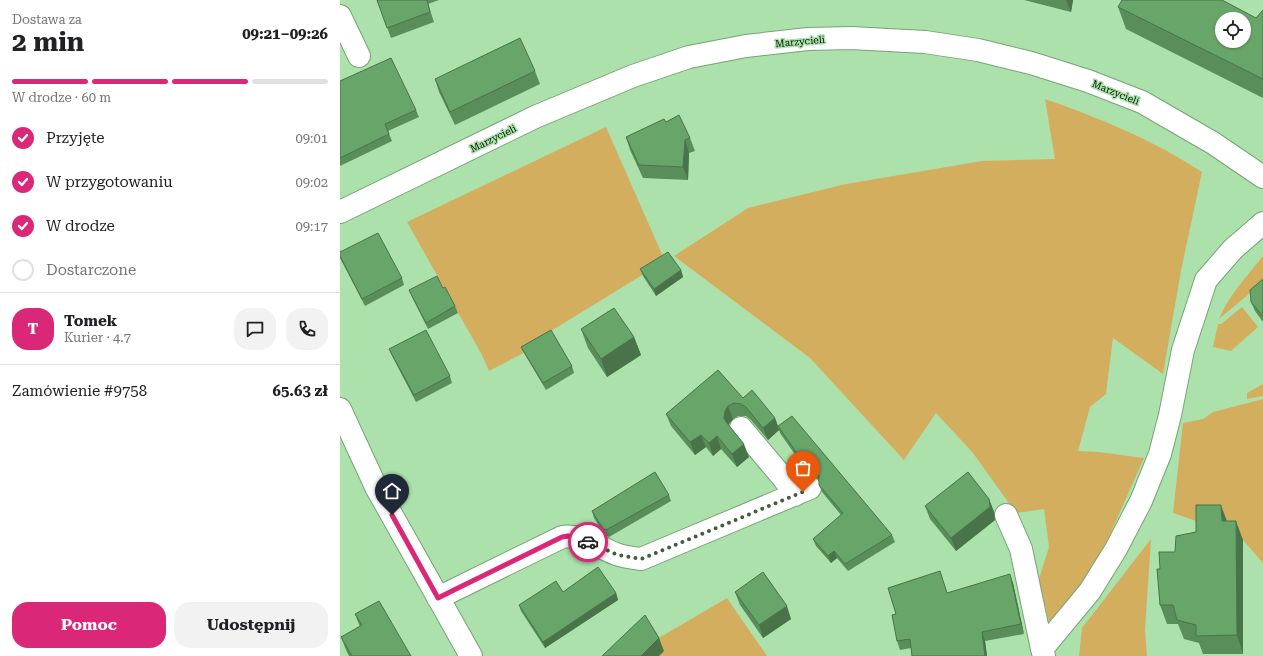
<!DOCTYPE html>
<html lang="pl">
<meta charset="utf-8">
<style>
:root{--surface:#fff;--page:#f2f2f2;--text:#202124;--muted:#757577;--line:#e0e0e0;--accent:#db2777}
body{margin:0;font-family:"Roboto Serif",serif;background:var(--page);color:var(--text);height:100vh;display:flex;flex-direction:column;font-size:15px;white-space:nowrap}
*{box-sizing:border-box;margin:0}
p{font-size:13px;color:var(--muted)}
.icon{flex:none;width:22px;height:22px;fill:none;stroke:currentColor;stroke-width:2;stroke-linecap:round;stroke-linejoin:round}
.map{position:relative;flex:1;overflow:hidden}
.drawer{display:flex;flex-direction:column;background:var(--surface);width:340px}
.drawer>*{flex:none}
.tools{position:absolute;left:875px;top:12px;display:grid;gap:8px}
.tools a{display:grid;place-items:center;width:36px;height:36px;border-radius:50%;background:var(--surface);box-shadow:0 1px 3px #0004;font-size:20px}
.pin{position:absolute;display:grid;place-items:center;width:34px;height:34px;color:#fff;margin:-41px -17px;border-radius:50% 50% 50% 0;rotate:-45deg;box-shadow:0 0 4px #0007}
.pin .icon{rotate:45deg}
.courier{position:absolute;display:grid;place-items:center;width:40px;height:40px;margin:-20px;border:3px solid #db2777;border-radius:50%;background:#fff;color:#222;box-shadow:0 1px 5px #0007}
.head em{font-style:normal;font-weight:700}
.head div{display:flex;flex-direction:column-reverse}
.head{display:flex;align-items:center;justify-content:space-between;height:68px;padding:0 12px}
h1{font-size:26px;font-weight:700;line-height:30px}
.bar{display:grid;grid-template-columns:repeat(4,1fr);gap:6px 4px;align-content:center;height:48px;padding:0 12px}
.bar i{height:5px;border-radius:3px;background:var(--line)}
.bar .selected{background:var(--accent)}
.bar p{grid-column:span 4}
.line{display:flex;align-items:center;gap:10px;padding:0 12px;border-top:1px solid var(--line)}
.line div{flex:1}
.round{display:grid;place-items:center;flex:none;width:42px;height:42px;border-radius:16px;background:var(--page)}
ol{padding:0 12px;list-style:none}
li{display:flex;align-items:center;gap:12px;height:44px}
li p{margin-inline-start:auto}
li .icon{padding:4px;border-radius:50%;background:var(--accent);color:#fff;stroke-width:4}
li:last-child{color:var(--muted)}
li i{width:22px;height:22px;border:2px solid var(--line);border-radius:50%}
.button{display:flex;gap:8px;margin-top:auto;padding:8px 12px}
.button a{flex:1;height:46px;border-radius:16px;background:var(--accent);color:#fff;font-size:16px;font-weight:700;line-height:46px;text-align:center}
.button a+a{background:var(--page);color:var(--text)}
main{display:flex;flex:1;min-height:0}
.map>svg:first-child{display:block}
.green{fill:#d4ae5f}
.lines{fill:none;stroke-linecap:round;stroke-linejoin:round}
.minor-casing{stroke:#73a573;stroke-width:24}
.minor{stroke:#fff;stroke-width:22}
.wall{fill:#598e5a}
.shaded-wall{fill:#49744a}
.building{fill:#68a569;stroke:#49744a;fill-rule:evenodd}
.done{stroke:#3f5e3f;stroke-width:4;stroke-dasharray:0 7.2}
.route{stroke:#db2777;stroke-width:5}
.labels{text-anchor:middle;stroke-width:3;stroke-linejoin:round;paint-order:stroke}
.street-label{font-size:10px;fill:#041805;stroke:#ace1ac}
</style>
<main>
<section class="drawer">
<div class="head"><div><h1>2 min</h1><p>Dostawa za</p></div><em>09:21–09:26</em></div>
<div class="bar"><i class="selected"></i><i class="selected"></i><i class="selected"></i><i></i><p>W drodze · 60 m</p></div>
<ol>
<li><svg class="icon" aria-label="check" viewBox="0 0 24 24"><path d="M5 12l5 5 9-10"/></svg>Przyjęte<p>09:01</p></li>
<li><svg class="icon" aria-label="check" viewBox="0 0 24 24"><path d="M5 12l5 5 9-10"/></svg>W przygotowaniu<p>09:02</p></li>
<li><svg class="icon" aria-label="check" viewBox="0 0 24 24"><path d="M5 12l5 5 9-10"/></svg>W drodze<p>09:17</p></li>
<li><i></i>Dostarczone</li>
</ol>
<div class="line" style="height:72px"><b class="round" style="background:var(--accent);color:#fff">T</b><div><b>Tomek</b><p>Kurier · 4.7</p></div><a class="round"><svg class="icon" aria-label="chat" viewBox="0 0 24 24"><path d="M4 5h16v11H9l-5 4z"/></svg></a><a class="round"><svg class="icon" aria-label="phone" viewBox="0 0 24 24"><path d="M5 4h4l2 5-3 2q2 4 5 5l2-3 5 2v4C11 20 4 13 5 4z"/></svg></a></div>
<div class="line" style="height:52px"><div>Zamówienie #9758</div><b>65.63 zł</b></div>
<div class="button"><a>Pomoc</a><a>Udostępnij</a></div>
</section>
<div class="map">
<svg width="923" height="656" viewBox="0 0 923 656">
<rect width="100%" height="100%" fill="#ace1ac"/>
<path class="green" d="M705 99C760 118 813 140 862 172L841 271 823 374 773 338 766 394 750 407 738 451 759 452 804 458 759 559 710 626 699 579 709 547 704 509 676 513 633 453 596 413 564 460 470 358 334 256 408 208 506 184 642 161 715 159Z
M266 127 325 261 211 331 214 337 149 371 142 355 67 222Z
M923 256V282L879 319C889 295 907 276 923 256Z
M902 307 918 327 891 351 873 347 878 324H881Z
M923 384V396L907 399V393Z
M923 399V563L903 540H889L862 523 833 513 843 423 863 419 873 412Z
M811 539 805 630 807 656H739L742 628Z
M387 598 427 656H319L317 639Z"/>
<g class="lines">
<g class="minor-casing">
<path id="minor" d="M0 16 19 56
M0 212 195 117 293 76 349 57 406 46 468 39 511 38 585 42 638 50 691 63 748 81 802 102 873 143 923 177
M0 409 36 487 131 656
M401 428 444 479 455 495
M666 515 681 549 702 649
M98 598 114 590 222 537C241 534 260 548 276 554 284 557 293 558 301 559L470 488
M704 656 702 649 750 591 776 549 801 501 820 454 830 415 843 350 866 280 893 249 923 223"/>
</g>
<use href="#minor" class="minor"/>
</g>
<path class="wall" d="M37 0H99L88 4 94 22 51 38Z
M684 0H733L731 12Z
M778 7 916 18 923 10V98L786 29Z
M195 71 200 84 115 125 99 92 95 79Z
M0 81 76 110 79 117 48 131 52 141 0 166Z
M326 122 350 138 355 151 349 153 348 180 303 178 290 150 286 137Z
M0 252 62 278 64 285 25 306 1 260 0 258Z
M300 269 341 270 343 277 316 296 303 276Z
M923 279V322L915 311 911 302Z
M69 290 115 306 118 313 88 329 72 297Z
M241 329 294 337 301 355 267 377 248 348Z
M181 347 232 366 234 373 206 390 184 353Z
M49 349 110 376 112 383 76 402 52 356Z
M403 398 435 418 438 426 552 535 555 542 508 571 497 558 491 563 476 546 473 539 501 515 482 492 479 485V480L477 478 470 476 440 433 439 430 428 440 411 420 406 416H398L393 419 389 424V426L409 457 397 467 381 449 373 456 366 447 355 455 331 426 326 414Z
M329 495 331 501 269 537 265 535 254 518 252 511Z
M649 499 654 512 655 520 616 551 590 519 585 506Z
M887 521 903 540V654H863L859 643 844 639 838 624H827L820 605V569L856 532Z
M600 571 607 593 673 583 684 634 645 641 647 656H572L571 648 560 650 557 641 556 614Z
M223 592 276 593 278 600 205 648 181 611 179 605Z
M395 592 451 619 423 638 400 605Z
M15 614 71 656H9L6 650 1 637 20 627Z"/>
<path class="shaded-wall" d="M726 0H733L731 12Z
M345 140 349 153 348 180 343 167Z
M341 270 343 277 316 296 314 289Z
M294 337 301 355 267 377 261 359Z
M388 406 393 419 389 424V431L384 418 385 411Z
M435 418 439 430 428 440 423 428Z
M361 435 366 447 355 455 350 442Z
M377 436 381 449 373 456 369 443Z
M404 444 409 457 397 467 392 454Z
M649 499 654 512 655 520 616 551 611 538Z
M881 505 888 524 882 521Z
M896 521 903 540V654L897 635Z
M494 551 497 558 491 563 488 556Z
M670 574 673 583 684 634 681 624Z
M276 593 278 600 205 648 203 642Z
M447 606 451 619 423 638 419 625Z
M642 632 645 641 647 656H645Z
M319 638 324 651 319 656H301Z"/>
<path class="building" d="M37 0H87L90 12 47 28Z
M782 0H882L916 18 923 10V79L778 7ZM882 19H904V41H882Z
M180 38 195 71 110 112 95 79Z
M51 58 76 110 45 124 49 134 0 158V81Z
M339 115 350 138 345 140 343 167 299 165 286 137 324 119 326 122Z
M38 233 62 278 22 299 0 256V252Z
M328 252 341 270 314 289 300 269Z
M97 276 103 288 105 287 115 306 86 323 69 290Z
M923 279V316L911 302 910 290Z
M274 308 294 337 261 359 241 329Z
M86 330 110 376 74 395 49 349Z
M211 330 232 366 203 383 181 347Z
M378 370 403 398 412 390 435 418 423 428 406 407 401 404 394 403 388 406 385 411 384 418 387 423 404 444 392 454 377 436 369 443 361 435 350 442 326 414Z
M452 416 552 535 505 564 494 551 488 556 473 539 503 513 479 485V476L475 471 468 469 438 426Z
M315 472 329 495 266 530 263 529 252 511Z
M628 472 649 499 650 507 611 538 585 506Z
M856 505H881L882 521H896L897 635 856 636V625L837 620 833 605H820L817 569H820L819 552H835L836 536 856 532Z
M258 567 276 593 203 642 179 605 216 581 223 592Z
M600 571 607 593 670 574 681 624 642 632 645 656H572L570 639 557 641 552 615 556 614 548 588Z
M423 572 447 606 419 625 395 592Z
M39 601 71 656H12L1 637 22 625 15 614Z
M305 615 319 638 301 656H262Z"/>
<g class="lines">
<path class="done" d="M248 542 278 555 301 559 463 492"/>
<path class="route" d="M52 515 98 598 114 590 222 537 228 536 248 542"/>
</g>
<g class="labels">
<g class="street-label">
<text transform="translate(460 41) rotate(-5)" y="4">Marzycieli</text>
<text transform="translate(776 92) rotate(22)" y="4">Marzycieli</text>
<text transform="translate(153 138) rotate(-26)" y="4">Marzycieli</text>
</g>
</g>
</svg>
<div class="tools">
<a><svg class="icon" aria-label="locate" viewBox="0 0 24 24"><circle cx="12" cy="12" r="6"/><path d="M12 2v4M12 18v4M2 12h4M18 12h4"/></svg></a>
</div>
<div class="pin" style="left:463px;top:492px;background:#ea580c"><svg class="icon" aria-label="bag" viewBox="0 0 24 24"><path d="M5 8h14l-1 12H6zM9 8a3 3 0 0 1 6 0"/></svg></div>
<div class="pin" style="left:52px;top:515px;background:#1f2937"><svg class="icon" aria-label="home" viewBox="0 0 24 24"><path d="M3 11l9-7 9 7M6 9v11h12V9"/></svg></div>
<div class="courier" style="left:248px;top:542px"><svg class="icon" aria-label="car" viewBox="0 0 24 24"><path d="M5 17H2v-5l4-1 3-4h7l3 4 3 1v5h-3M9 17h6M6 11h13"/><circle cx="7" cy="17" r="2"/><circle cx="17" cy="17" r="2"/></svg></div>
</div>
</main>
